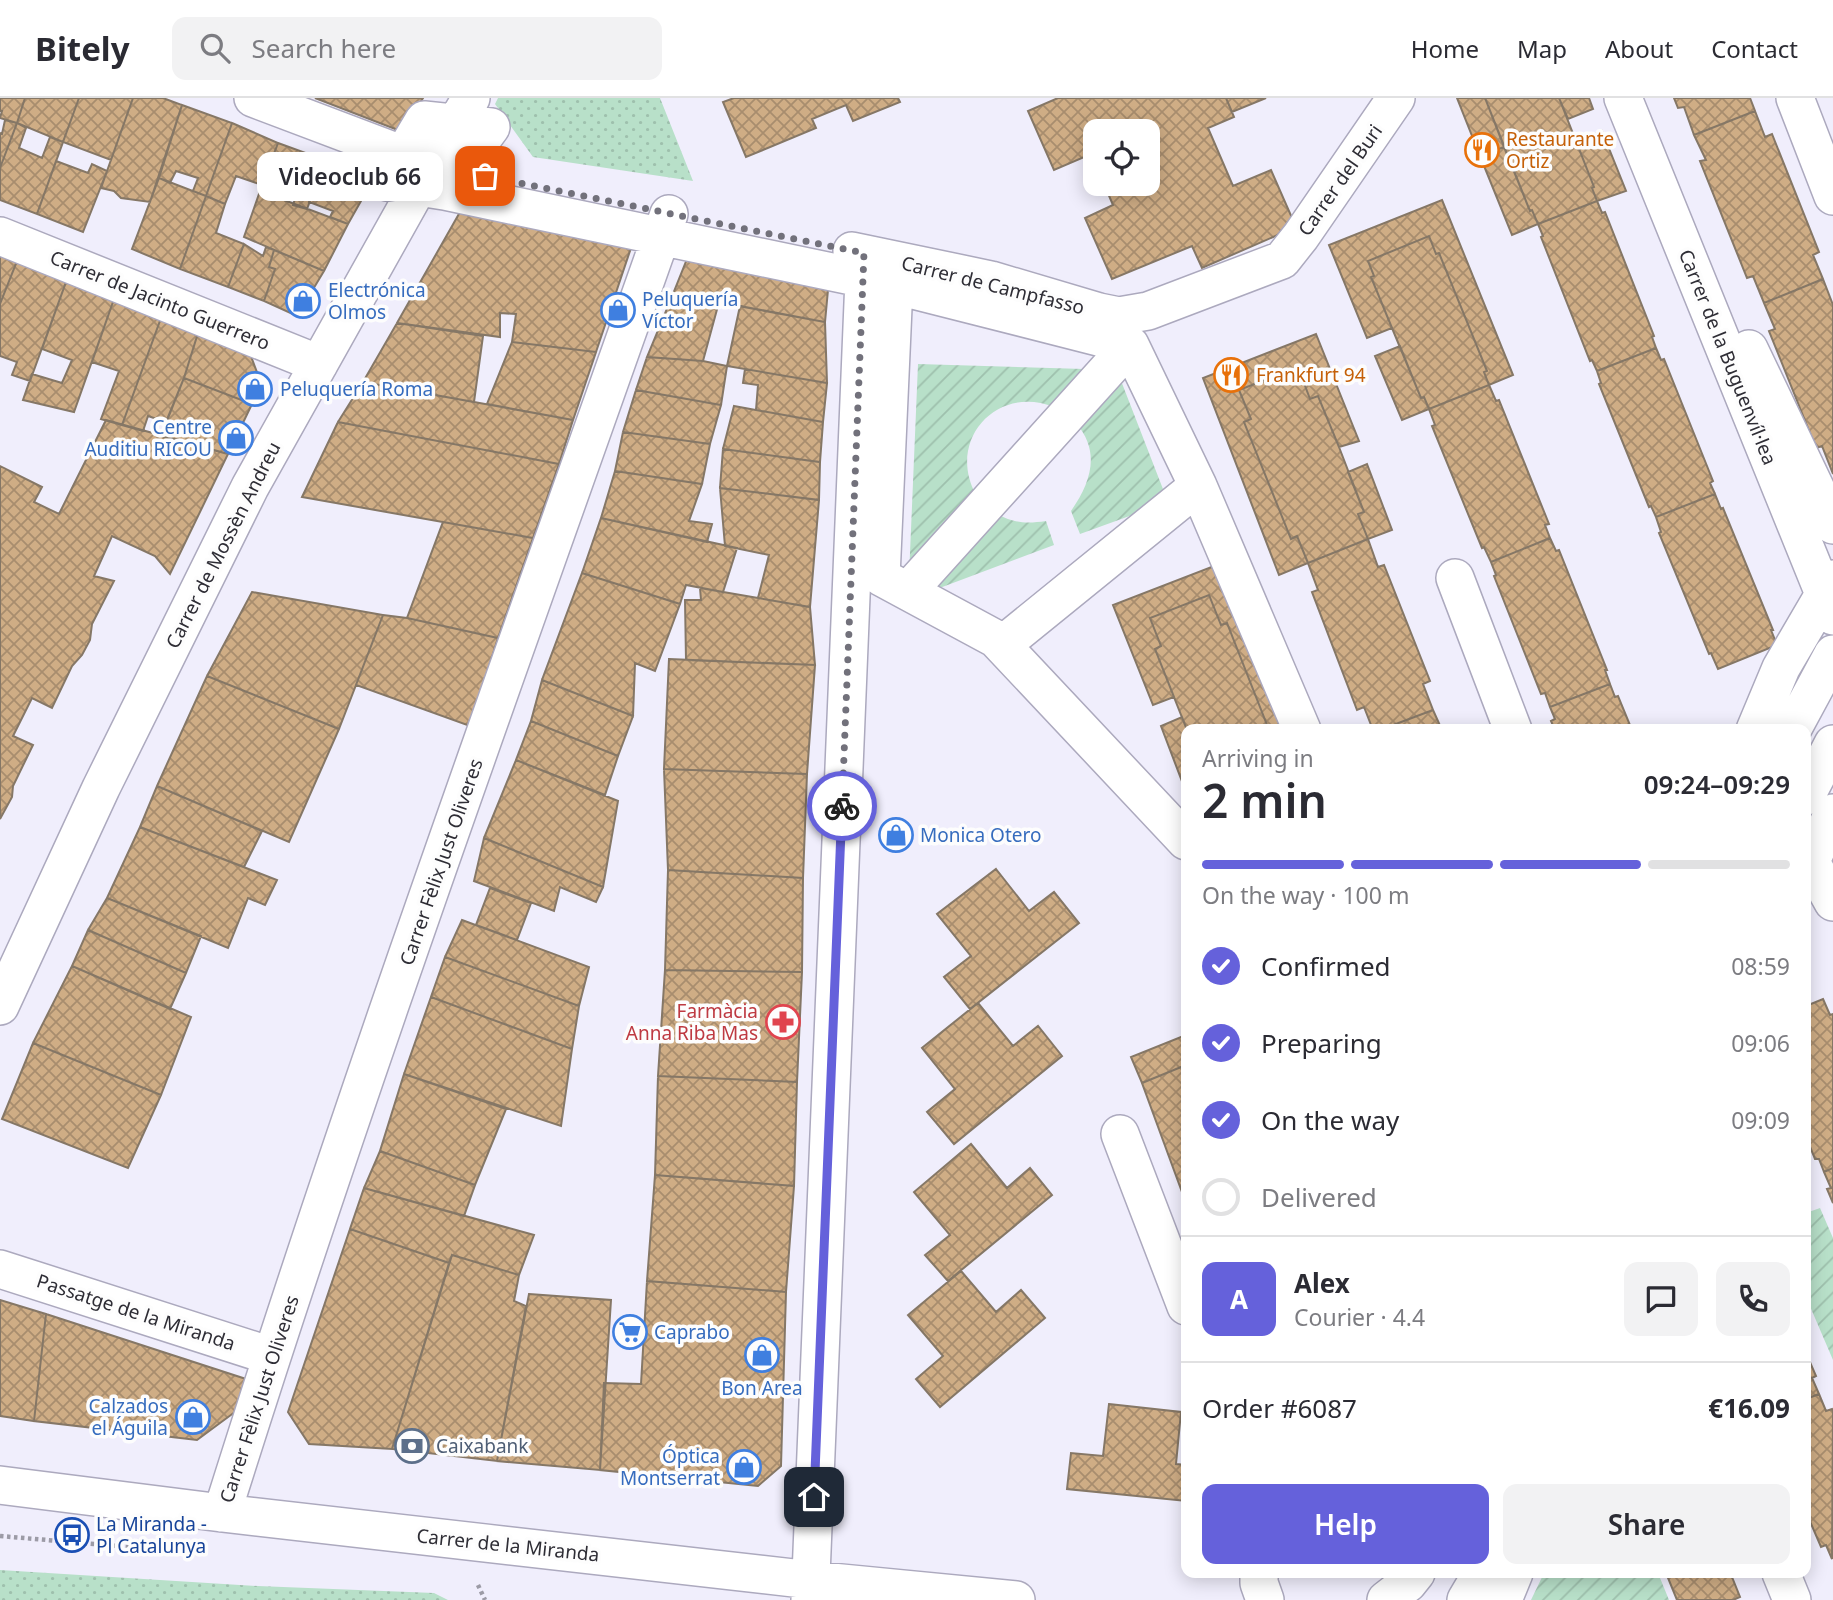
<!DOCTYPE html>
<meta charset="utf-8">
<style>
:root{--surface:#fff;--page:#f2f2f3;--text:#2b2b33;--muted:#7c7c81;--line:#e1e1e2;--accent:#6561db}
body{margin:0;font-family:"Noto Sans",sans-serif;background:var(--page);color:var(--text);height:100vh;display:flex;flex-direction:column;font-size:26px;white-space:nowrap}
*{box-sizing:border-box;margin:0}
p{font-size:23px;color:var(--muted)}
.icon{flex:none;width:38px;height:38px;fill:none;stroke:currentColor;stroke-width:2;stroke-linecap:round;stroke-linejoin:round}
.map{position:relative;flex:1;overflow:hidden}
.panel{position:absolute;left:1181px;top:626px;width:630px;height:854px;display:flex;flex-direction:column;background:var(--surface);border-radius:14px;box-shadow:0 4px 18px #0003}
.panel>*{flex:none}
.controls{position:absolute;left:1083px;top:21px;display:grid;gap:14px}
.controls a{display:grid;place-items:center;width:77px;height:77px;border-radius:14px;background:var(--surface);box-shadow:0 4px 18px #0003;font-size:35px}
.pin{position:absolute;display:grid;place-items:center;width:60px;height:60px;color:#fff;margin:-30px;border-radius:14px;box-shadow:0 4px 10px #0006}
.courier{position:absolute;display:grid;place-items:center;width:70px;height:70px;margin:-35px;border:5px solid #6561db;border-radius:50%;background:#fff;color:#222;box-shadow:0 2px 9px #0007}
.bubble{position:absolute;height:49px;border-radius:14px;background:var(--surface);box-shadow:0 4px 18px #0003;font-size:23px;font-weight:600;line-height:49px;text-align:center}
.summary em{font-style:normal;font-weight:600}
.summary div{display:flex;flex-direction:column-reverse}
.summary{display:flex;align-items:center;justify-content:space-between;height:119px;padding:0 21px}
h1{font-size:46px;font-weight:600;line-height:52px}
.bar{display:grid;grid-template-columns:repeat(4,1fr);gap:10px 7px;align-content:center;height:84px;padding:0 21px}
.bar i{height:9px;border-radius:5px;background:var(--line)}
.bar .on{background:var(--accent)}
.bar p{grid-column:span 4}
.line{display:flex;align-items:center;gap:18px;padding:0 21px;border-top:2px solid var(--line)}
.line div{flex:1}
.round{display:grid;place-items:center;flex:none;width:74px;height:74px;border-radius:14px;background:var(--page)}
ol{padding:0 21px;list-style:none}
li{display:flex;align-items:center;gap:21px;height:77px}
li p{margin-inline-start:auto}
li .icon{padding:7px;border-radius:50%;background:var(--accent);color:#fff;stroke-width:4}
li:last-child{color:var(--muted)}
li i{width:38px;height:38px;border:4px solid var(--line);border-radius:50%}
.action{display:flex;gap:14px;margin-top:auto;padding:14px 21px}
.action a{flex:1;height:80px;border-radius:14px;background:var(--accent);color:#fff;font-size:28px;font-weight:600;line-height:80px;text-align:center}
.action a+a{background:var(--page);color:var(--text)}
header{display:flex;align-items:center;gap:42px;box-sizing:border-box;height:98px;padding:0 35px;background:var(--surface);border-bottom:2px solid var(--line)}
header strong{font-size:33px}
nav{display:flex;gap:38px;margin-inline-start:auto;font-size:24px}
.search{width:490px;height:63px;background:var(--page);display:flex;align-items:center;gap:18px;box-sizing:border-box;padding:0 24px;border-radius:14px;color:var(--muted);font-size:26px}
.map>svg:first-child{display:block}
.park{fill:url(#park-dots)}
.garden{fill:url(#garden-furrows)}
.building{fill:url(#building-cross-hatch);stroke:#857766;stroke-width:2}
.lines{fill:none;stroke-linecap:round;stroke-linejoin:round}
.street-casing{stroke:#aca9be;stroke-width:40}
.path{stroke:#9c9ba6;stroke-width:4.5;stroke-dasharray:3.5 3.5;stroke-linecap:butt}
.street{stroke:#fff;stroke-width:37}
.done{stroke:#72717b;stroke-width:7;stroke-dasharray:0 12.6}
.route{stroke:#6561db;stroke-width:9}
.labels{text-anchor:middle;stroke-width:7;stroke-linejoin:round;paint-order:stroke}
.food-label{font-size:19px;fill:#c56008;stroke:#fdfdfd;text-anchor:start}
.street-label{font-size:19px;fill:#2e2d35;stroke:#fdfdfd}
.shop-label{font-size:19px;fill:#366cbe;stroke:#fdfdfd;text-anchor:start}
.health-label{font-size:19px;fill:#be3a42;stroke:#fdfdfd;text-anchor:end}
.service-label{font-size:19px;fill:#4e5e75;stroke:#fdfdfd;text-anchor:start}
.transit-label{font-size:19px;fill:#164399;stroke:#fdfdfd;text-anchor:start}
</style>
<header>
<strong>Bitely</strong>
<div class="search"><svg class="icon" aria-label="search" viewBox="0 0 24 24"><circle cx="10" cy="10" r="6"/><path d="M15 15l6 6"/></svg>Search here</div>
<nav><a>Home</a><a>Map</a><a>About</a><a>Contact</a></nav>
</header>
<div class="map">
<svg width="1833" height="1502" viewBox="0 0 1833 1502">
<defs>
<pattern id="park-dots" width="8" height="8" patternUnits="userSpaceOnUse" patternTransform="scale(1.75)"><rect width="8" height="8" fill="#b8e0c9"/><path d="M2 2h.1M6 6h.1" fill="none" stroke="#9ec0ad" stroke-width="1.8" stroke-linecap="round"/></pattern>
<pattern id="garden-furrows" width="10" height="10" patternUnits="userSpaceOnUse" patternTransform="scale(1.75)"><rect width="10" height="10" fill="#b8e0c9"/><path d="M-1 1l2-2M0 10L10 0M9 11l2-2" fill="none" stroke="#9ec0ad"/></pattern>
<pattern id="building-cross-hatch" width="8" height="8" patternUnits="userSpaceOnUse" patternTransform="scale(1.75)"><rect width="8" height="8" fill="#cfad85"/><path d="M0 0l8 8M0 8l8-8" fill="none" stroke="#a88d6e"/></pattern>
</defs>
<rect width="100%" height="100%" fill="#f0eefc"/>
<path class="park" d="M498 0H660L693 83 533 59 495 6Z
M0 1472 258 1488 434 1495 448 1502H0Z"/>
<path class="garden" d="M918 266 1084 271 1054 309C997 286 946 342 976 397L909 479Z
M1118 275 1168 404 1080 436 1071 413C1091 384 1101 354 1076 325Z
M997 416C1014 425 1026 426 1046 423L1054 447 929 494Z
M1820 1110 1833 1140V1262L1806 1199V1115Z
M1544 1475H1658L1669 1502H1531Z"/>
<path class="building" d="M0 0H25L17 25 0 20 2 13H0Z
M25 0H79L63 44 17 25Z
M79 0H133L111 62 63 44Z
M133 0H163L182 7 150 104 121 100 114 93 101 90Z
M315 0H423L403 34Z
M734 0H898L900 4 853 23 846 7 812 21 816 30 746 59 723 4Z
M1058 0H1226L1234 19 1208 30 1233 88 1271 72 1296 129 1202 170 1192 148 1112 181 1085 120 1113 107 1104 86H1148V33H1096V67L1091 56 1054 72 1028 13Z
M1226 0H1266L1232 14Z
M1457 0H1485L1504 49 1480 58Z
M1485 0H1559L1594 89 1592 90 1597 103 1538 126 1532 112 1530 113Z
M1559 0H1589L1593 11 1568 21Z
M1674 0H1750L1755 13 1694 37 1684 9 1678 10Z
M182 7 232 25 206 98 193 93 198 80 176 73 170 85 159 80Z
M1755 13 1765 39 1772 36 1819 154 1813 157 1823 181 1764 205 1753 178 1747 180 1700 63 1706 62 1694 37Z
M5 22 17 25 0 70V35L2 36Z
M17 25 26 30 19 50 42 60 50 39 63 44 37 116 0 102V70Z
M232 25 278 45 262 87 236 78 225 106 206 98Z
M1602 33 1626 93 1597 103 1592 90 1594 89 1576 43Z
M278 45 325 62 307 111 293 107 296 98 282 93 281 101 260 93Z
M1504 49 1530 113 1532 112 1538 126 1512 137 1480 58Z
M325 62 374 80 348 126 330 119 333 113 309 104Z
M56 63 88 75 92 66 107 73 83 134 37 116Z
M159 80 206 98 180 171 132 151Z
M260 93 348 126 324 173 244 139Z
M206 98 225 106 216 135 244 146 228 189 180 171Z
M468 100 635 138 596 254 512 244 516 216 500 215V239L397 225Z
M1442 102 1513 277 1489 287 1484 274 1487 273 1439 155 1436 156 1429 138 1368 163 1374 178 1371 179 1392 230 1367 240 1329 147Z
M1597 103 1602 115 1605 114 1654 238 1652 239 1656 250 1597 273 1592 262 1590 263 1541 139 1543 138 1538 126Z
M1429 138 1436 156 1439 155 1487 273 1484 274 1489 287 1429 311 1424 299 1421 300 1392 230 1371 179 1374 178 1368 163Z
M244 146 263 158 266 149 274 152 269 169 275 171 264 203 228 189Z
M274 152 324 173 297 218 264 203 275 171 269 169Z
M689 156 829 181 825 224 673 196Z
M0 157 17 163 0 206Z
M17 163 66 184 30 283 12 277 17 264 0 258V206Z
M1823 181 1833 207V376L1822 348 1816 350 1769 233 1775 231 1764 205Z
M66 184 114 201 74 314 23 302 32 276 62 285 72 262 42 251Z
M673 196 719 204 703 263 647 259Z
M114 201 161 220 122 327 101 321 119 273 92 264Z
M740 208 825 224 827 285 727 268Z
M161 220 198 235 184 280 166 324 148 318 143 333 122 327Z
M397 225 483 238 474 304 363 284Z
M198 235 249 253 261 285 252 306 184 280Z
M1316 236 1359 343 1339 349 1318 298 1310 301 1298 269 1239 292 1251 321 1244 324 1291 441 1297 438 1308 465 1279 477 1203 280Z
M512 244 596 254 573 322 487 306Z
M1400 248 1421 300 1424 299 1429 311 1402 322 1375 258Z
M1656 250 1661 262 1664 261 1713 383 1710 385 1715 396 1656 419 1651 408 1649 409 1599 286 1601 285 1597 273Z
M647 259 703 263 727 268 721 307 636 292Z
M1298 269 1310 301 1318 298 1339 349 1364 414 1358 416 1368 441 1308 465 1297 438 1291 441 1244 324 1251 321 1239 292Z
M745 271 827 285 823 324 756 312 758 287 743 285Z
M184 280 252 306 228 356 161 338Z
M363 284 474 304 573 322 559 366 338 324Z
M1489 287 1496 303 1499 302 1549 426 1545 427 1550 440 1491 464 1484 449 1482 450 1432 328 1435 327 1429 311Z
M636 292 721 307 710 346 623 334Z
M734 308 823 324 820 364 723 351Z
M106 322 228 356 170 476 155 458 112 438 94 478 114 483 92 526 90 542 82 557 72 568 52 610 32 600 13 638 33 647 13 688 12 699 0 721V368L42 389 34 404 59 416Z
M338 324 559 366 533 440 302 399Z
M623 334 710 346 702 386 615 373Z
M723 351 820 364 819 402 720 390Z
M1367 366 1392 432 1368 441 1358 416 1364 414 1348 374Z
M615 373 702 386 689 423 712 426 707 444 601 420Z
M720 390 819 402 810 509 758 500 769 457 725 448Z
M1715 396 1721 411 1723 410 1773 532H1771L1777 547 1718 571 1711 555 1709 556 1659 435 1661 434 1656 419Z
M601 420 737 450 723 494 686 487 680 506 582 475Z
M443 424 533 440 498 540 407 520Z
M1550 440 1556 453 1559 452 1607 572H1605L1610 586 1550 609 1545 595 1541 596 1494 478 1496 477 1491 464Z
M1368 441 1378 469 1384 467 1430 583 1423 586 1433 612 1380 632H1373L1364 609 1357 612 1312 494 1318 492 1308 465Z
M1227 463 1295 632H1269L1227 525 1221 527 1209 497 1150 520 1161 548 1155 551 1174 599 1153 607 1113 507Z
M582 475 680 506 655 573 635 565 633 618 542 582Z
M700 490 810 509 815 567 686 562 685 502H701Z
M252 494 383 517 339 631 207 578Z
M1209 497 1221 527 1227 525 1269 632H1187L1155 551 1161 548 1150 520Z
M383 517 407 520 498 540 470 628 356 587Z
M669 561 815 567 807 676 664 671Z
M207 578 339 631 289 744 157 688Z
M542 582 633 618 618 658 531 623Z
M1610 586 1615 599 1618 598 1632 632H1555L1551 623 1555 621 1550 609Z
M1433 612 1442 632H1380Z
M1182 619 1187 632 1186 694 1161 628Z
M531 623 618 658 605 697 516 662Z
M516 662 618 703 603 789 484 740Z
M664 671 807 676 803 780 668 772Z
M157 688 262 733 244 769 140 729Z
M140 729 277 782 265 807 248 800 228 850 107 800Z
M484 740 603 789 596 804 560 789 554 813 474 783Z
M996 771 1029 813 1054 794 1079 825 970 911 944 879 971 858 937 816Z
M668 772 803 780 802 874 665 872Z
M490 790 531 805 517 842 476 827Z
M107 800 201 838 186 875 88 832Z
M462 822 589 869 579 908 445 859Z
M88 832 186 875 170 911 72 868Z
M445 859 579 908 572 951 431 899Z
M72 868 191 919 161 997 33 945Z
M665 872 802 874 797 984 658 978Z
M431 899 572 951 561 1028 404 976Z
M1823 901 1830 917 1833 916V1070L1824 1074 1819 1061H1815L1806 1039V908Z
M978 905 1013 948 1038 928 1062 958 954 1046 927 1014 955 991 922 950Z
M1186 937V967L1142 985 1131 959Z
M33 945 161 997 128 1070 2 1021Z
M1186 967V1105L1142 985Z
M404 976 506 1011 475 1087 380 1053Z
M658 978 797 984 794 1088 655 1077Z
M971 1046 1007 1090 1030 1070 1052 1097 948 1183 925 1157 950 1137 914 1094Z
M380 1053 475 1087 464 1118 364 1090Z
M1833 1070V1105L1827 1091 1831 1090 1824 1074Z
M655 1077 794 1088 786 1194 647 1183Z
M364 1090 534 1137 519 1177 452 1157 449 1165 350 1131Z
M350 1131 449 1165 392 1351 309 1346 288 1314Z
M452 1157 519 1177 514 1203 526 1208 497 1363 392 1351Z
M961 1173 996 1214 1021 1192 1045 1220 940 1309 916 1281 943 1258 908 1217Z
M647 1183 786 1194 781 1368 758 1388 600 1372 604 1285 641 1286Z
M529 1196 611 1202 600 1372 497 1363Z
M0 1202 46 1216 34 1323 0 1318Z
M46 1216 246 1281 239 1311 197 1342 34 1323Z
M1806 1255 1816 1278 1812 1280 1819 1296 1806 1301Z
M1819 1296 1826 1313 1832 1311 1833 1314 1832 1461 1826 1447 1821 1449 1806 1414V1301Z
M1109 1306 1181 1314 1176 1366 1186 1367V1403L1067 1391 1071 1355 1103 1358Z
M1666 1475H1735L1736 1478 1732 1479 1740 1499 1733 1502H1677Z"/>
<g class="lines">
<g class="street-casing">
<path id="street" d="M253 0 425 65
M1623 0 1833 518
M1795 0 1833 98
M444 93 387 84 424 22 491 29 444 93 894 187 881 479 996 541 1186 743
M0 138 319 266
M852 153 991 182 1099 214 1119 218 1148 213 1282 162 1301 138 1396 0
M894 187 1130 247 908 493
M1749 251 1833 427
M1198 388 1302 632
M1455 480 1513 632
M1002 547 1198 388 1130 247
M1755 632 1781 570 1833 481
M1792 632 1833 556
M1806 698 1833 646
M1806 755 1833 804
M1806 774 1833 715
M0 908 101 690 250 389 418 89 471 0
M1120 1036 1186 1208
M0 1171 271 1258
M0 1387 222 1415 811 1482 1016 1502
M222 1415C359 978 517 548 669 116
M1259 1475V1485L1265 1502
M1781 1475 1792 1502
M810 1502 865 156
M1386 1502 1408 1485 1416 1475
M1466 1502 1482 1475
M1503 1502 1514 1475"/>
</g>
<path class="path" d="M0 1438 129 1449
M478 1487 485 1502"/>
<use href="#street" class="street"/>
</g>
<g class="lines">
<path class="done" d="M485 78 864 155 842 708"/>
<path class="route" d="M814 1399 842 708"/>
</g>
<defs>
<g id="restaurant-ring" transform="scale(1.75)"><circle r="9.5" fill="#fdfdfd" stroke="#e8710a" stroke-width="1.5"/><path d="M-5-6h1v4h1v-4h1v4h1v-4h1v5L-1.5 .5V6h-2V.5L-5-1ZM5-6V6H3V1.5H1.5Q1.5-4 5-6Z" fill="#e8710a"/></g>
<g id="shop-ring" transform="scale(1.75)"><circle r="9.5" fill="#fdfdfd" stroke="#3f7fe0" stroke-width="1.5"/><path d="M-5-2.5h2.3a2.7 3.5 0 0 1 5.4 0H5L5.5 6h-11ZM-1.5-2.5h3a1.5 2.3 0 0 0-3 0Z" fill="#3f7fe0"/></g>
<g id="pharmacy-ring" transform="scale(1.75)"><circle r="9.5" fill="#fdfdfd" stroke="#e0444e" stroke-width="1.5"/><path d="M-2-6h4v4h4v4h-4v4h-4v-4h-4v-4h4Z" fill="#e0444e"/></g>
<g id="supermarket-ring" transform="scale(1.75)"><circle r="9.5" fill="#fdfdfd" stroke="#3f7fe0" stroke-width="1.5"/><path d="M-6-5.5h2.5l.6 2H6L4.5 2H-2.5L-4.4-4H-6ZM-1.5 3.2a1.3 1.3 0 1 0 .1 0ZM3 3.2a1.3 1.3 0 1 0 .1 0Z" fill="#3f7fe0"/></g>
<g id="bank-ring" transform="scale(1.75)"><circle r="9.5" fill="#fdfdfd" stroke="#5c6f8a" stroke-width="1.5"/><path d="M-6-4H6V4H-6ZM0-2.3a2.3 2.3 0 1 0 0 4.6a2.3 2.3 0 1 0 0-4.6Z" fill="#5c6f8a"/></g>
<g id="bus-ring" transform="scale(1.75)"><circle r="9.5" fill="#fdfdfd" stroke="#1a4fb4" stroke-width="1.5"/><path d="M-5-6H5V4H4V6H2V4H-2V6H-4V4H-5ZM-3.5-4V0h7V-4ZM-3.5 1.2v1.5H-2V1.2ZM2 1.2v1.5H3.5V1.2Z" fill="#1a4fb4"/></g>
</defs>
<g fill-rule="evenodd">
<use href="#restaurant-ring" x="1482" y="52"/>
<use href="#shop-ring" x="303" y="203"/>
<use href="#shop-ring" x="618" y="212"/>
<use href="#restaurant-ring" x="1231" y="277"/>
<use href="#shop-ring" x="255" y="291"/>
<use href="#shop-ring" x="236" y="340"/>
<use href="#shop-ring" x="896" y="737"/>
<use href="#pharmacy-ring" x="783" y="924"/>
<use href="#supermarket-ring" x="630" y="1234"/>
<use href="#shop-ring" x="762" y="1257"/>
<use href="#shop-ring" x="193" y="1319"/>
<use href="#bank-ring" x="412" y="1348"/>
<use href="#shop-ring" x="744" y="1369"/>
<use href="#bus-ring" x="72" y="1437"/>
</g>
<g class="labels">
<g class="food-label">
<text x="1506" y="48">Restaurante<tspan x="1506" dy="22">Ortiz</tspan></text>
<text x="1256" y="284">Frankfurt 94</text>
</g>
<g class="street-label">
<text transform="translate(1340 82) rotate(-55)" y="7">Carrer del Buri</text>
<text transform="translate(993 187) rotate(14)" y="7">Carrer de Campfasso</text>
<text transform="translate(160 202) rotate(22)" y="7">Carrer de Jacinto Guerrero</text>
<text transform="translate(1728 259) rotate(68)" y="7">Carrer de la Buguenvíl·lea</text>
<text transform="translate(223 447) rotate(-63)" y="7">Carrer de Mossèn Andreu</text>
<text transform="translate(441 764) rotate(-71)" y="7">Carrer Fèlix Just Oliveres</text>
<text transform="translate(136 1214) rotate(18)" y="7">Passatge de la Miranda</text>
<text transform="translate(259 1301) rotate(-72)" y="7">Carrer Fèlix Just Oliveres</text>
<text transform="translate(508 1447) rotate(6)" y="7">Carrer de la Miranda</text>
</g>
<g class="shop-label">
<text x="328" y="199">Electrónica<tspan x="328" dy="22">Olmos</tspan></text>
<text x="642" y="208">Peluquería<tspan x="642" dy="22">Víctor</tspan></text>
<text x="280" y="298">Peluquería Roma</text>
<text x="212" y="336" text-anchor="end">Centre<tspan x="212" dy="22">Auditiu RICOU</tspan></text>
<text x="920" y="744">Monica Otero</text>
<text x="654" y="1241">Caprabo</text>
<text x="762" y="1297" text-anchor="middle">Bon Area</text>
<text x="168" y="1315" text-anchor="end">Calzados<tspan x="168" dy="22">el Águila</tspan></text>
<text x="720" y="1365" text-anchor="end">Óptica<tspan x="720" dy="22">Montserrat</tspan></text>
</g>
<g class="health-label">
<text x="758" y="920">Farmàcia<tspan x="758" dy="22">Anna Riba Mas</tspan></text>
</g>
<g class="service-label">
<text x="436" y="1355">Caixabank</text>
</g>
<g class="transit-label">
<text x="96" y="1433">La Miranda -<tspan x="96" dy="22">Pl Catalunya</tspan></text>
</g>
</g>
</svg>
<div class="controls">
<a><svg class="icon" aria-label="locate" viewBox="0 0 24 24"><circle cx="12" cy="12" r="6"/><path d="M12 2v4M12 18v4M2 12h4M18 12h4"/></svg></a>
</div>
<div class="pin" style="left:485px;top:78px;background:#ea580c"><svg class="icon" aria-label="bag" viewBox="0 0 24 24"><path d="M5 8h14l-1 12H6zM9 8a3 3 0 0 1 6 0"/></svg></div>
<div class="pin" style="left:814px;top:1399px;background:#1f2937"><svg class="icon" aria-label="home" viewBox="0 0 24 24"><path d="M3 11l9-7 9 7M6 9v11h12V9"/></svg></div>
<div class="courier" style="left:842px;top:708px"><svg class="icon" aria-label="bike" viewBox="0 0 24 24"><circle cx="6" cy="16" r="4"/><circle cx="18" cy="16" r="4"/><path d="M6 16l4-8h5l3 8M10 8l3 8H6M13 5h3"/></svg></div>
<div class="bubble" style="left:257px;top:54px;width:186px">Videoclub 66</div>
<section class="panel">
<div class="summary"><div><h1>2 min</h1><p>Arriving in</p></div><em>09:24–09:29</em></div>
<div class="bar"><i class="on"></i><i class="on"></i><i class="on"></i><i></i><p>On the way · 100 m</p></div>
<ol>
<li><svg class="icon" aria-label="check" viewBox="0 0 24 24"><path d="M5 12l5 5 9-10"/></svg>Confirmed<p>08:59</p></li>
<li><svg class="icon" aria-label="check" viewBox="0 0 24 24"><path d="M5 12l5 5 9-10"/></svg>Preparing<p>09:06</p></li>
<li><svg class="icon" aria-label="check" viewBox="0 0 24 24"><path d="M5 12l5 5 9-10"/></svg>On the way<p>09:09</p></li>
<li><i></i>Delivered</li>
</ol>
<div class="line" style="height:126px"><b class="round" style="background:var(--accent);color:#fff">A</b><div><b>Alex</b><p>Courier · 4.4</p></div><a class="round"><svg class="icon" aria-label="chat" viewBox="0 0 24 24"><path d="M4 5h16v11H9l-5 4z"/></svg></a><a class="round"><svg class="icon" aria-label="phone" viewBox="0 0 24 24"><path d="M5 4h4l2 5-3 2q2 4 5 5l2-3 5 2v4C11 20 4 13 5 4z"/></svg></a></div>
<div class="line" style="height:91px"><div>Order #6087</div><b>€16.09</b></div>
<div class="action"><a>Help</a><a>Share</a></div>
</section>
</div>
